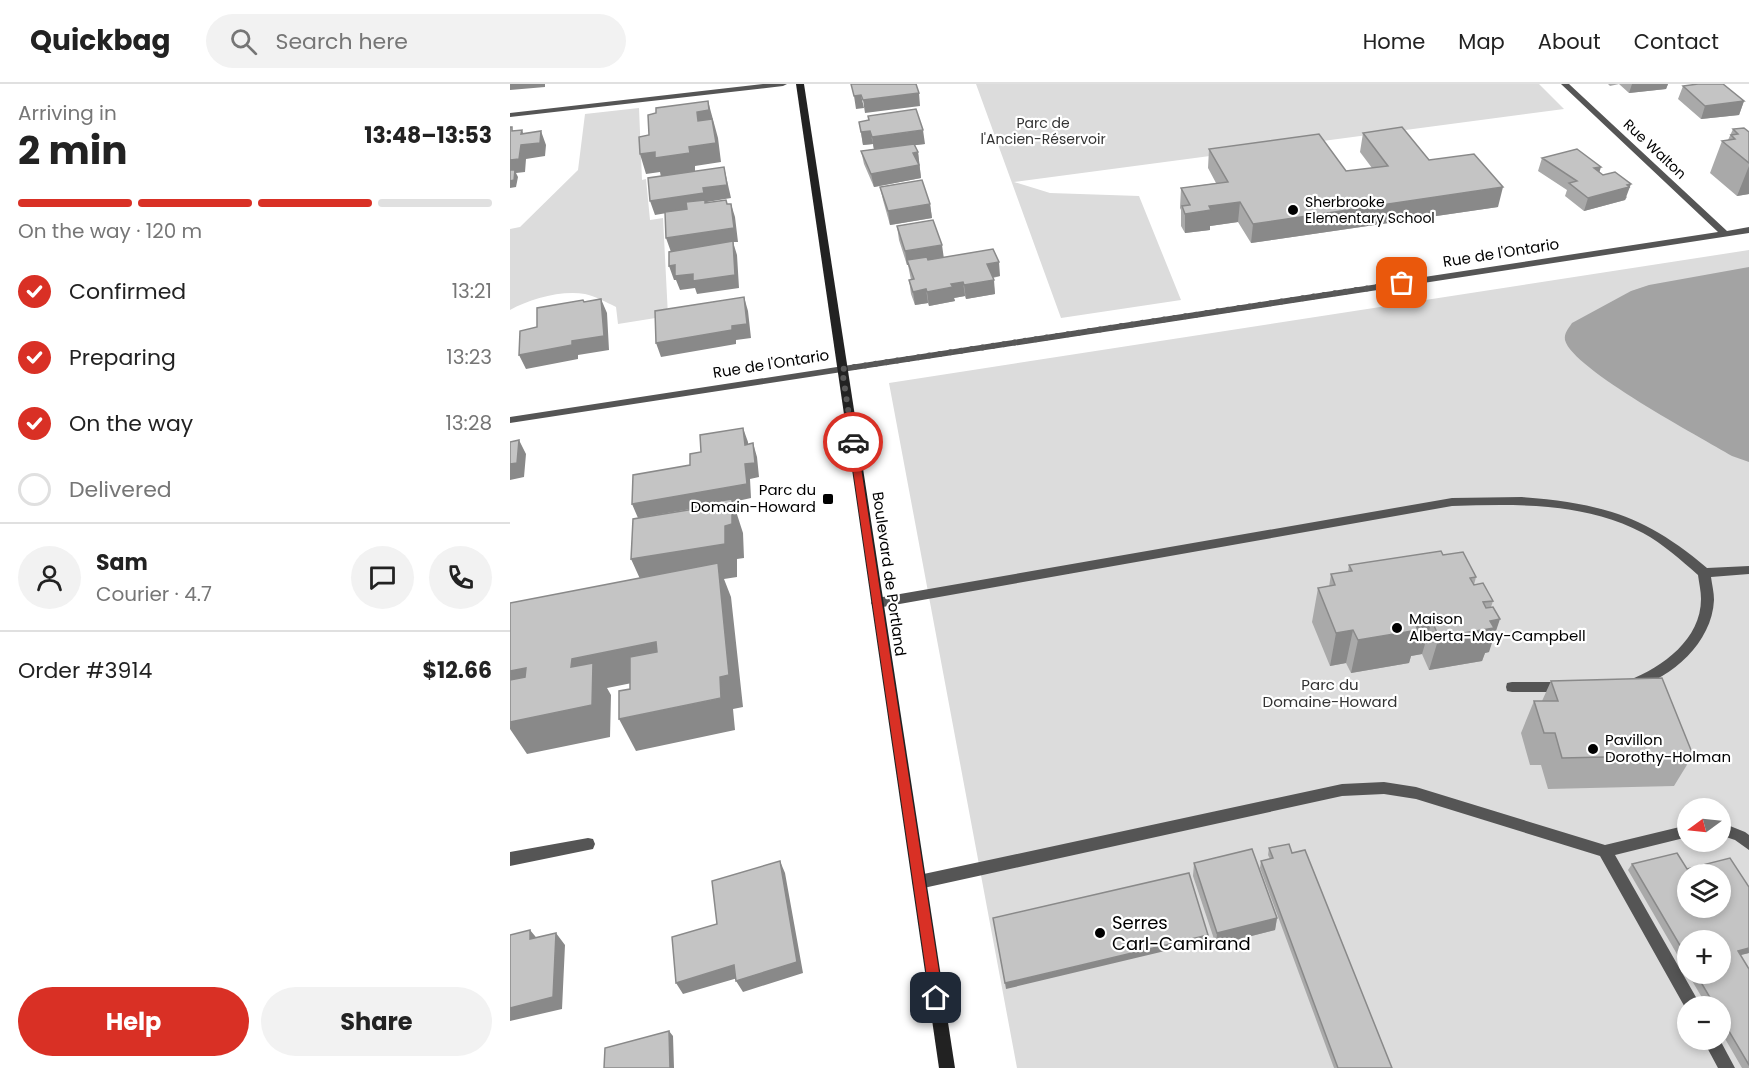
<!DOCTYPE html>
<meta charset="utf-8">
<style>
:root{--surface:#fff;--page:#f2f2f2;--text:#222;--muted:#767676;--line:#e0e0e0;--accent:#d93025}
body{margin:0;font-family:Poppins,sans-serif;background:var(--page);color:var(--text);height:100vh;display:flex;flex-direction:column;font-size:22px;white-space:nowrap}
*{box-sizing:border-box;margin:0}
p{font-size:20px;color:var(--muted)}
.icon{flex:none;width:33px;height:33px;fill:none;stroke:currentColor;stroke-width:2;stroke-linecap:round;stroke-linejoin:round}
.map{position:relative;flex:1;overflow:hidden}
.panel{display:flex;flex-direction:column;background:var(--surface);width:510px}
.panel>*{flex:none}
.needle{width:39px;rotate:255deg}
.controls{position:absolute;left:1167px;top:714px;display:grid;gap:12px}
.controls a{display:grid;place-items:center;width:54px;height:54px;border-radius:50%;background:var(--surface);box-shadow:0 3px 9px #0003;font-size:30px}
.pin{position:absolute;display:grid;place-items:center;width:51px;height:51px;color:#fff;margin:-26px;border-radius:12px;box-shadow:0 3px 9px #0006}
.courier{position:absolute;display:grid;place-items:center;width:60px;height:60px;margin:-30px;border:4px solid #d93025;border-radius:50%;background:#fff;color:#222;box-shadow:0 2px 8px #0007}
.summary em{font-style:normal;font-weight:700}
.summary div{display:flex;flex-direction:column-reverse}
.summary{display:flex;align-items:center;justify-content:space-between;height:102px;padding:0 18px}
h1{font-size:39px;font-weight:700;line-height:45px}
.bar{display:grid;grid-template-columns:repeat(4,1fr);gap:9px 6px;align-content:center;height:72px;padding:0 18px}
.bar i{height:8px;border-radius:4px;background:var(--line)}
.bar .active{background:var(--accent)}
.bar p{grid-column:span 4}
.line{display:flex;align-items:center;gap:15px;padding:0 18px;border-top:2px solid var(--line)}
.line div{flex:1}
.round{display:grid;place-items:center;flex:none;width:63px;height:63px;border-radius:32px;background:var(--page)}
ol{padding:0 18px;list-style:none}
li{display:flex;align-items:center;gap:18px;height:66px}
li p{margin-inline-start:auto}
li .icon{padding:6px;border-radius:50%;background:var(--accent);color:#fff;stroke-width:4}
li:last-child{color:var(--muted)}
li i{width:33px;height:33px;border:3px solid var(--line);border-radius:50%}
.cta{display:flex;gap:12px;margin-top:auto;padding:12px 18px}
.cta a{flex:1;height:69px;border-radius:36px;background:var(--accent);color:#fff;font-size:24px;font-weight:700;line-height:69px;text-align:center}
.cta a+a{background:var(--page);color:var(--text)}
header{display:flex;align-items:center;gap:36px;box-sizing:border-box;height:84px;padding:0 30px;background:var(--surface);border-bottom:2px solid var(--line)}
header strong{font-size:28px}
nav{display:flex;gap:33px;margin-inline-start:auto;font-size:21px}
.search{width:420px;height:54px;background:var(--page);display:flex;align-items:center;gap:15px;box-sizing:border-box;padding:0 21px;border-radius:33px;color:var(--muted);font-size:22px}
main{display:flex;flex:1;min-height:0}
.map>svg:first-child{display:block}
.green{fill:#dcdcdc;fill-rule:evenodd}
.water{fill:#a3a3a3}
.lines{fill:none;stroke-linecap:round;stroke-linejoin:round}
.service{fill:#555;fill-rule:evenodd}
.minor{fill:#555;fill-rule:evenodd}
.secondary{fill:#222;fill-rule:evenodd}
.wall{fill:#a9a9a9}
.shaded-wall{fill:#898989}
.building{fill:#c4c4c4;stroke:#898989;stroke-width:1.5;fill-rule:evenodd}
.route{fill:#d93025}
.done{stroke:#595959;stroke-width:6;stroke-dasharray:0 10.8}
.poi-dot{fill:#000;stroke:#fff;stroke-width:2}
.labels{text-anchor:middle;stroke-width:4.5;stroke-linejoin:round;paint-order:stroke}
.far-park-label{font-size:14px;fill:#333;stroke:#fff}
.far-street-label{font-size:14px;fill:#000;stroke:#fff}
.far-poi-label{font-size:14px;fill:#000;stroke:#fff;text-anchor:start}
.street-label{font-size:15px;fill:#000;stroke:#fff}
.poi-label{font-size:15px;fill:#000;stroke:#fff;text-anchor:start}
.park-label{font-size:15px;fill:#333;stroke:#fff}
.near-poi-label{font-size:18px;fill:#000;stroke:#fff;text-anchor:start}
</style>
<header>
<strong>Quickbag</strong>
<div class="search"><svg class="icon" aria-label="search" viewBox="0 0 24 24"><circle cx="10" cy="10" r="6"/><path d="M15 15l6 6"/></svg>Search here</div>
<nav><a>Home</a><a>Map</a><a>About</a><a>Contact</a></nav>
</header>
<main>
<section class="panel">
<div class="summary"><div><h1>2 min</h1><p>Arriving in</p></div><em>13:48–13:53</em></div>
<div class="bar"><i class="active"></i><i class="active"></i><i class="active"></i><i></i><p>On the way · 120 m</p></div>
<ol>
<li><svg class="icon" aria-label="check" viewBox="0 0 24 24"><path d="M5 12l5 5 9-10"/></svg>Confirmed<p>13:21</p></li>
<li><svg class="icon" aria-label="check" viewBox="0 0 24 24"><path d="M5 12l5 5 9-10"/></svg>Preparing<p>13:23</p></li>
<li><svg class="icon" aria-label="check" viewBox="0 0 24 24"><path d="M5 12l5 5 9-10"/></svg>On the way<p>13:28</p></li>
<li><i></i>Delivered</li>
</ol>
<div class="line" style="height:108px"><a class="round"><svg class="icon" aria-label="person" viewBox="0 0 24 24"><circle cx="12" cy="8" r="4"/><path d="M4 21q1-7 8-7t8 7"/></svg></a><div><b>Sam</b><p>Courier · 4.7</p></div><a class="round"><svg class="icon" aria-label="chat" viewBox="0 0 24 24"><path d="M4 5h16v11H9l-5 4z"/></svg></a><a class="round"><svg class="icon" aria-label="phone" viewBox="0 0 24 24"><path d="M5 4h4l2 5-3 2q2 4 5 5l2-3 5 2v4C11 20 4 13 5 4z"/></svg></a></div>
<div class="line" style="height:78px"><div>Order #3914</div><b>$12.66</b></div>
<div class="cta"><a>Help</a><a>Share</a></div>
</section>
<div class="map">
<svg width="1239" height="984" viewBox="0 0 1239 984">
<rect width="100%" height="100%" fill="#fff"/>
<path class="green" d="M466 0H1029L1054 25 504 98 540 109 629 112 671 216 551 234Z
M129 24 132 96 136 95 140 136 153 134 158 232 108 240 106 223C96 218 85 212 75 210 51 206 20 215 0 226V145L10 143 68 86 75 30Z
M1239 166V984H507L379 299ZM1178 724H1210V758H1178ZM1178 790H1210V824H1178ZM1178 856H1210V890H1178ZM1178 922H1210V956H1178Z"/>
<path class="water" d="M1239 183V378L1222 372C1192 354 1062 285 1055 256 1054 249 1058 245 1062 239L1121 207 1139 201Z"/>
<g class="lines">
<path class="service" d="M1012 413C1091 419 1136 432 1197 484L1239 482V490L1201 493C1202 501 1204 508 1204 516 1202 559 1162 593 1124 605L1119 604 1118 600 1119 596C1153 583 1191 555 1191 515 1191 507 1189 499 1188 491 1171 476 1153 460 1133 449 1074 418 1007 420 942 422L367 524 363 522 361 519 363 516 367 514 942 414Z
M1002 598H1053L1058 599 1059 603 1058 607 1053 608H1002L997 607 996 603 997 599Z
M874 698 906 703 1095 761 1178 741V753L1105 771 1191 922H1178L1177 927 1090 772 906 715 874 710 832 712 409 805 404 803 402 798 404 793 409 791 832 700Z
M1210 738 1235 748 1239 751V766L1225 756 1210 751Z
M1193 956H1210L1225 984H1208Z"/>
<path class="minor" d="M253 0H277L273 2 0 33V29Z
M1051 0H1059L1217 147 1239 143V149L0 339V333L1208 148Z
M78 754 83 755 85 760 83 765 78 766 0 782V768Z"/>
<path class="secondary" d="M286 0H294L445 984H429Z"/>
</g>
<path class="wall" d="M1098 0H1158L1156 5 1119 9 1109 0 1100 2Z
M1173 2 1234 17 1229 31 1191 35 1168 15Z
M358 32 415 60 405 61 408 68 411 94 364 103 354 80 351 67 364 65 363 60 353 61 349 38 358 37Z
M1223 45 1239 48V110L1227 112 1200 89 1212 57 1218 56Z
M853 49 919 76 988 123 741 159 728 138 700 142V146L675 149 671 142V126L670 124 671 104 706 99 698 84 699 65 836 87 862 84 850 68Z
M1032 74 1089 88 1117 113 1115 116 1074 127 1055 112 1057 106 1028 87Z
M370 103 420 120 422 134 380 141 373 116Z
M387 142 434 174 490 192 483 194 485 210 456 215 455 212 444 214 445 217 419 222 418 219 405 221 401 210 399 196H401L398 181H397L389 156Z
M933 471 966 493 964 501 983 517 981 523 979 568 975 569 972 577 919 586 912 570 901 572 899 579 841 589 836 579 820 582 802 538 808 504 819 503 821 490 838 488 839 481Z
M1041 597 1183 671 1164 702 1038 705 1031 681H1020L1011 649 1024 617H1032Z
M759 764 782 769 882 984H824L750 784 751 777 760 775 758 771Z
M684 779 767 834 765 846 706 861 683 792Z
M1122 780 1177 785 1239 869 1230 871 1239 886V984H1232L1210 946V922H1197L1178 890H1210L1178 856V889L1118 786Z"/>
<path class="shaded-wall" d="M0 0H35V3L0 6Z
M1122 0H1158L1156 5 1119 9Z
M409 9 410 22 355 29 353 16Z
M351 11 354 24 346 25 344 12Z
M198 17 208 54 211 78 185 82V88L151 93 150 88 136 90 130 70 179 63 188 37 187 28Z
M1234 17 1229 31 1191 35 1195 22Z
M12 46 17 60 31 47 36 61 35 72 16 75 15 88 6 89 8 93 6 103 0 104V76L11 50Z
M413 46 415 60 364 66 362 53Z
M360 47 363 60 353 61 351 48Z
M408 68 411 94 364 103 361 90 403 69Z
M1239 82V110L1227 112Z
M214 83 221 114 197 118 198 122 145 131 140 117 193 104Z
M1091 83 1087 96 1084 84Z
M1121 100 1115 116 1074 127 1078 114Z
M993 103 988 123 741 159 743 140Z
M730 118 728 138 700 142V146L675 149V130L699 122Z
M221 120 225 133 228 158H223L227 171 229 204 187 210 185 204 170 206 166 196H164L159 182 161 168 156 154Z
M420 120 422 134 380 141 378 127Z
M432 161 434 175 399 181 397 176 398 181H397L395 167Z
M489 178 490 192 478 194 477 180Z
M484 196 485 210 456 215 454 201Z
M453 198 455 212 444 214 445 217 419 222 417 208 441 200Z
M416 205 418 219 405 221 403 208Z
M234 213 238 227 241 254 226 256V260L151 273 146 259 222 242Z
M91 215 97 229 99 266 68 271V275L16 285 9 271 62 257Z
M233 344 238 358 239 375 235 361Z
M9 356 16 370 14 393 0 396V380Z
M243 359 247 373 249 393 240 395 241 414 223 418 233 449 234 474 227 475V493L214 495 221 513 233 623 223 625 225 646 126 667 109 635 211 614 136 508 121 475 215 442 222 418 128 434 122 420 235 380Z
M990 535 979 568 975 569 972 577 919 586 929 553 980 537Z
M922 537 912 570 901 572 899 579 841 589 848 556 905 540Z
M843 546 836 579 820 582 826 549Z
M146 558 162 591 97 604 101 611 100 653 17 670 0 645V638L61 583 62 575Z
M16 584 35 616 0 623V587Z
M270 777 275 789 293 889 233 908 226 897Z
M767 834 765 846 706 861 707 849Z
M20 846 30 858 20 855Z
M46 849 55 861 52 925 0 937V924Z
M698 851 697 857 496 905 495 899Z
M1239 864V869L1223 873 1228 867Z
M224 881 231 893 173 910 166 899Z
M159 947 163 952 164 984H160Z"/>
<path class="building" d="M341 0H406L409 9 353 16 351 11 344 12Z
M1188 0H1213L1234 17 1195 22 1173 2Z
M198 17 199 26 187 28 188 37 202 35 206 59 179 63 180 69 145 74V68L130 70 129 53 139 51 138 31 146 29V24Z
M406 25 413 46 362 53 360 47 351 48 349 38 359 36 358 32Z
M0 43H2V47L12 46 11 50 31 47 30 59 11 61 9 75 0 76Z
M892 43 919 76 964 70 993 103 743 140 730 118 699 122 701 126 675 130 672 122 680 121 671 104 718 98 699 65 809 50 836 87 878 82 853 49Z
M1234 44 1239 48V79L1212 57 1225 55 1221 51 1228 50 1223 45Z
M404 60 408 68 403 69 409 81 361 90 351 67Z
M1067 65 1091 83 1084 84 1093 91 1105 88 1121 100 1117 101 1119 103 1078 114 1059 99 1067 97 1032 74Z
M214 83 217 101 193 104 194 109 140 117 138 94Z
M0 86H5L4 96 0 97Z
M412 96 420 120 378 127 370 103Z
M195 116V119L216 116 217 120H221L224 144 156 154 155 128 177 125 176 118Z
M423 136 432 161 395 167 387 142Z
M223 157 225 191 183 197V190L165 192V181L159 182V168Z
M483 165 489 178 477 180 484 196 454 201 453 198 441 200 443 203 417 208 416 205 403 208 399 196 404 195 397 176 417 173 418 176Z
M234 213 237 240 222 242V246L146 259 145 227Z
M91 215 94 252 62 257V261L9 271 10 247 27 243V224L73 216 74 218Z
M233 344 235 361 243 359 245 379 235 380 237 400 122 420 123 391 180 381V370L191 368 190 351Z
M9 356 7 379 0 380V358Z
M222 415V440L215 442V460L121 475 123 435 190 424 191 420Z
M931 467 933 471 953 468 966 493 960 494 964 501 973 499 983 517 973 518 976 524 983 523 990 535 980 537 984 544 929 553 922 537 905 540 908 546 848 556 843 546 826 549 808 504 825 501 821 490 842 487 839 481Z
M208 479 219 591 210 593 211 614 109 635V607L120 605V573L147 568 146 558 62 575 61 583 83 579 82 621 0 638V596L15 593 16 584 0 587V519Z
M1152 594 1183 671 1052 674 1045 649H1034L1024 617H1048L1041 597Z
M779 760 782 769 795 766 882 984H828L751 777 763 774 759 764Z
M742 765 767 834 707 849 684 779Z
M1167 769 1177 785 1220 774 1239 803V864L1228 867 1239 885V981L1210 932V922H1205L1186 890H1210V856H1178V875L1122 780ZM1178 790H1210V824H1178Z
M270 777 287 878 226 897 224 881 166 899 162 853 207 840 202 797Z
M679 789 698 851 495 899 483 834Z
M20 846V855L46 849 43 913 0 924V851Z
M159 947 160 984H94L95 964Z"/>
<path class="route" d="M343 355 347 358 433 914 426 921 420 914 339 358Z"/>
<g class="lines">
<path class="done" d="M343 358 332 285 892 199"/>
</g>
<g class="poi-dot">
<circle cx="783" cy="126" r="6"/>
<rect x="312" y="409" width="12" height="12" rx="3"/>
<circle cx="887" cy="544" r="6"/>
<circle cx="1083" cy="665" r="6"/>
<circle cx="590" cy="849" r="6"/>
</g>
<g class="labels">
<g class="far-park-label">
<text x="533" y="44">Parc de<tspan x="533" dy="16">l'Ancien-Réservoir</tspan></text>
</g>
<g class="far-street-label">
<text transform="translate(1145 65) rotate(43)" y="5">Rue Walton</text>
</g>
<g class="far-poi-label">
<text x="795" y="123">Sherbrooke<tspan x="795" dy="16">Elementary School</tspan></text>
</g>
<g class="street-label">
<text transform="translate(991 169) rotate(-9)" y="5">Rue de l'Ontario</text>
<text transform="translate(261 280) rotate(-9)" y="5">Rue de l'Ontario</text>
<text transform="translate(379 490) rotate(82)" y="5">Boulevard de Portland</text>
</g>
<g class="poi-label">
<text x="306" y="411" text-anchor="end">Parc du<tspan x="306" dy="17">Domain-Howard</tspan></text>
<text x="899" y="540">Maison<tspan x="899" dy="17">Alberta-May-Campbell</tspan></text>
<text x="1095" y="661">Pavillon<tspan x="1095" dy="17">Dorothy-Holman</tspan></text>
</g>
<g class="park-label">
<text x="820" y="606">Parc du<tspan x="820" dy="17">Domaine-Howard</tspan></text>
</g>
<g class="near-poi-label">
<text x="602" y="845">Serres<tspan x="602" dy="21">Carl-Camirand</tspan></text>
</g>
</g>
</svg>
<div class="controls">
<a><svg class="needle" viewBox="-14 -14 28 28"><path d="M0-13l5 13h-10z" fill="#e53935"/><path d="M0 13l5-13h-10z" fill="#767676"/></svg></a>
<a><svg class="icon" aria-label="layers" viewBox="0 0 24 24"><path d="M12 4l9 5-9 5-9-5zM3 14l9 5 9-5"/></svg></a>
<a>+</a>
<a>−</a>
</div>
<div class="pin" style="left:892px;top:199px;background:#ea580c"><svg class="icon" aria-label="bag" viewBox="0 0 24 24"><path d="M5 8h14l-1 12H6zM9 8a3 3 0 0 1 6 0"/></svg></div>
<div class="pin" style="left:426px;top:914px;background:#1f2937"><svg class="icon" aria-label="home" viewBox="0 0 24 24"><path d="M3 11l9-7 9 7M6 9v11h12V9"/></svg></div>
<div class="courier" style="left:343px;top:358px"><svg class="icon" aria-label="car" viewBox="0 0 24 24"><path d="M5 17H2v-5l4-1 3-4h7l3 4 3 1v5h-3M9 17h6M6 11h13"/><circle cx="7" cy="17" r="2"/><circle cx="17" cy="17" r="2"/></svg></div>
</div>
</main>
